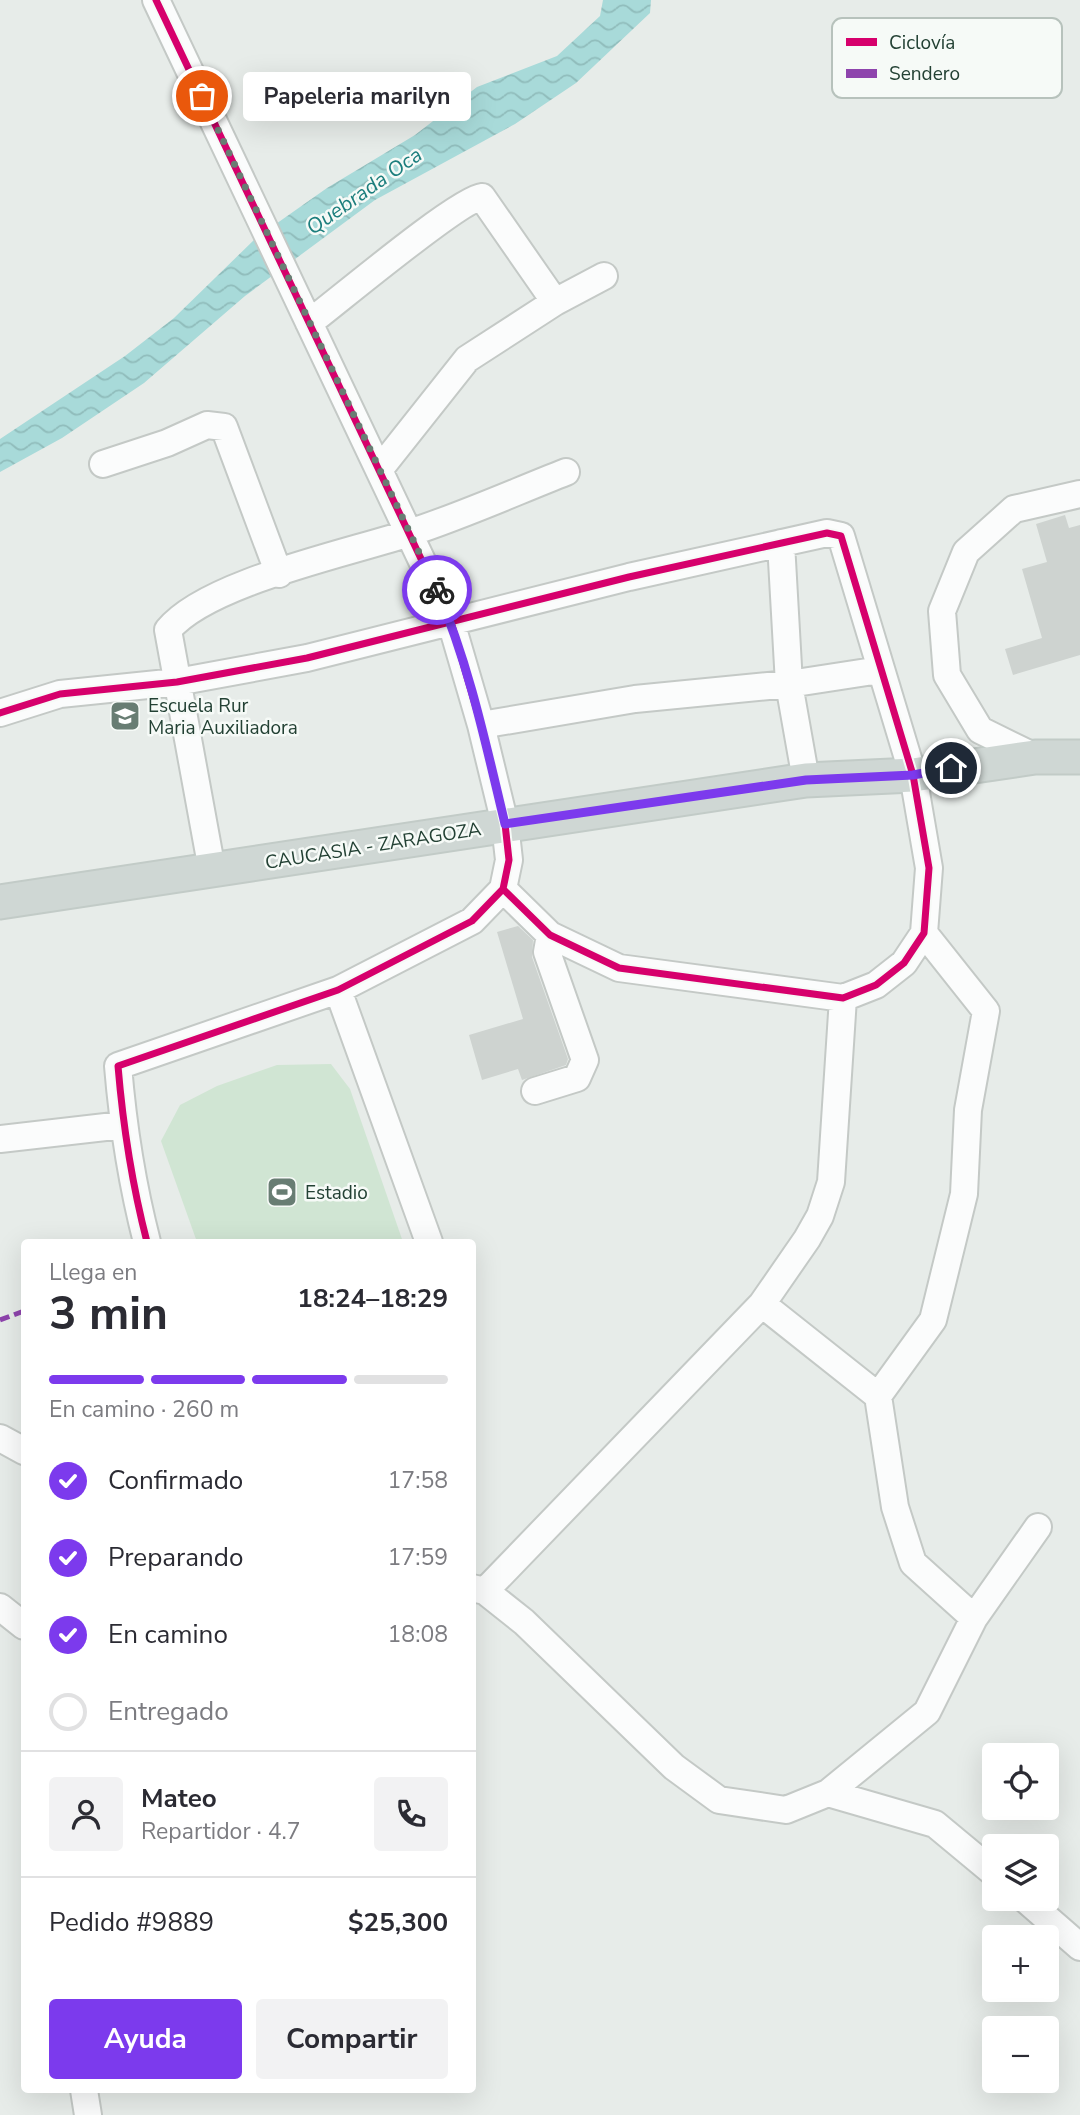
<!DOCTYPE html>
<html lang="es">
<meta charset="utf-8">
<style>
:root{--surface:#fff;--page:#f2f2f3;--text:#2b2b33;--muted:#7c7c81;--line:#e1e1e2;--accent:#7c3aed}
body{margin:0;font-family:"Nunito Sans",sans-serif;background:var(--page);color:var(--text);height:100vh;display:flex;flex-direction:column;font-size:26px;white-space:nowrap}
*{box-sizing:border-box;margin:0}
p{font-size:23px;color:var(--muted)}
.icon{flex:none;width:38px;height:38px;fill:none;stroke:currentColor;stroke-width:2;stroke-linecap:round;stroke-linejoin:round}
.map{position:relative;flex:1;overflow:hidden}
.panel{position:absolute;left:21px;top:1239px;width:455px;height:854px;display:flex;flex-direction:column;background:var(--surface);border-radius:7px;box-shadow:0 7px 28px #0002}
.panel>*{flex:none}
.buttons{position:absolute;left:982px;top:1743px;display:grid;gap:14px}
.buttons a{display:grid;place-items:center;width:77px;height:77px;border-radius:7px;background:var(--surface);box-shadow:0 7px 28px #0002;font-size:35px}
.pin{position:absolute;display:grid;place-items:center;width:60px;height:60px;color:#fff;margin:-30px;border:4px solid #fff;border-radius:50%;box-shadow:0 2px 7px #0007}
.courier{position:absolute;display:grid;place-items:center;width:70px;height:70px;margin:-35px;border:5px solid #7c3aed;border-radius:50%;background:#fff;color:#222;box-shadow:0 2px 9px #0007}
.bubble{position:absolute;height:49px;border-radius:7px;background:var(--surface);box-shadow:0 7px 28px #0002;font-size:23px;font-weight:700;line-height:49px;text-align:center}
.head em{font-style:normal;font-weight:700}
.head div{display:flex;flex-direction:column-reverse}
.head{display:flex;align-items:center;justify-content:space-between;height:119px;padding:0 28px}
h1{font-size:46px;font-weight:700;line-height:52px}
.bar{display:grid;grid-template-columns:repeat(4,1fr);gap:10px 7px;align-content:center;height:84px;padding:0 28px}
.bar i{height:9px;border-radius:5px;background:var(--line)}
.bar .selected{background:var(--accent)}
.bar p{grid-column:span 4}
.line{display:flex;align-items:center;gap:18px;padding:0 28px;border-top:2px solid var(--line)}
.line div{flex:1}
.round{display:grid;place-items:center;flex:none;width:74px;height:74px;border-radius:7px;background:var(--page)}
ol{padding:0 28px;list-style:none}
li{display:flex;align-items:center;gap:21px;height:77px}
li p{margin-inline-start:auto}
li .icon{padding:7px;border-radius:50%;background:var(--accent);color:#fff;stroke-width:4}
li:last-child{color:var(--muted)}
li i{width:38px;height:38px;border:4px solid var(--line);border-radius:50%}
.primary-button{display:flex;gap:14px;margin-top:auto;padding:14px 28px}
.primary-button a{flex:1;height:80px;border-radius:7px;background:var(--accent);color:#fff;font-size:28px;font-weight:700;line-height:80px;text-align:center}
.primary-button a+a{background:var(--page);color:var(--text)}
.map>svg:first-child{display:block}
.garden{fill:#d0e5d3}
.water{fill:url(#water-waves)}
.building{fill:#ced3d0}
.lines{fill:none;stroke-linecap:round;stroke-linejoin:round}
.minor-casing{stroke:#c4c9c6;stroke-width:30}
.major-casing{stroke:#c2cbc7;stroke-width:37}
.minor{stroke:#fbfcfc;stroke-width:26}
.major{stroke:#cfd7d4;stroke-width:33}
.quiet{stroke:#8e44ad;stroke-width:5;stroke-dasharray:10 5;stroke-linecap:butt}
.cycleway-casing{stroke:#f6faf7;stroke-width:11}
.cycleway{stroke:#d6006c;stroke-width:7}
.done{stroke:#687d73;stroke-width:7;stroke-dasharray:0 12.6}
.route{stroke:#7c3aed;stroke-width:9}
.labels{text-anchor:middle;stroke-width:5;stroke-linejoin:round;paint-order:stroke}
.poi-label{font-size:19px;fill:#234134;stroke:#f6faf7;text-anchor:start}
.street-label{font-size:19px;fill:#234134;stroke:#f6faf7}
.water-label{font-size:21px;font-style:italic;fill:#1c7e7d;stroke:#f6faf7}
.key{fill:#f6faf7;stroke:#b7c2bc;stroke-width:2}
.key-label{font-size:19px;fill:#234134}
</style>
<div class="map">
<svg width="1080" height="2115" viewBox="0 0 1080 2115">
<defs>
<pattern id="water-waves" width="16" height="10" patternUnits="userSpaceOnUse" patternTransform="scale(1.75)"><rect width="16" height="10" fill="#a8dad9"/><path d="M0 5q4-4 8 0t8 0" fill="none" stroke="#90bcbb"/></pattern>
</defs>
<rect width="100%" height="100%" fill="#e7ece9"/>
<path class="garden" d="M331 1064 350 1089 403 1242H197L161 1141 180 1105 217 1086 277 1065Z"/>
<path class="water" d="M603 0H651L650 13 576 83 515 124 375 200 245 296 144 383 62 438 0 472V439L125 356 174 318 256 238 327 188 415 135 477 87 557 56 600 16Z"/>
<path class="building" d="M1065 515 1069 528 1080 525V655L1013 675 1005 649 1042 638 1022 569 1047 562 1036 524Z
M518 926 533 940 532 957 568 1059 566 1065 522 1080 518 1069 482 1080 469 1035 523 1019 497 932Z"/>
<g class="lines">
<g class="minor-casing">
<path id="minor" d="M309 323C337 302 459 199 482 197L555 302
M103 464 167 443 207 425 224 427 279 574
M379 470 467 359 555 302 604 276
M781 543 789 684 806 780
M0 713 60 694 177 682 307 658 629 577 827 533 841 536 913 775 929 868 924 933 904 963 876 985 843 998 619 968 550 935 503 889
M481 725 635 699 789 684 880 670
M1035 757 980 730 947 675 942 611 966 552 1014 509 1080 494
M212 870 168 630C207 582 350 553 412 532 464 515 515 492 566 472
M924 933 986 1011 968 1110 964 1194 933 1320 878 1396 895 1507 913 1563 974 1618
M338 990 429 1242
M535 1091 577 1078 585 1060 547 952 550 935
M0 1139 123 1125
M147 1242C132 1184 123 1126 118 1066L338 990 472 921 503 889 509 860 505 824 481 725 451 622 156 0
M762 1304 878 1396
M0 1438 24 1451
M472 1588 485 1591 524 1622 674 1767 719 1800 786 1810 828 1793 935 1824 994 1873
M485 1591 762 1304 807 1239 820 1216 831 1182 843 998
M0 1607 24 1626
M828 1793 927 1712 974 1618 1038 1527
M1025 1899 1080 1947
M84 2090 88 2115"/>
</g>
<g class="major-casing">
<path id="major" d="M0 902 806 780 913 775 1035 757H1080"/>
</g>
<use href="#minor" class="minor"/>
<use href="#major" class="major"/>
<path class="quiet" d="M0 1320 24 1311"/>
<g class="cycleway-casing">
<path id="cycleway" d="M0 713 60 694 177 682 307 658 629 577 827 533 841 536 913 775 929 868 924 933 904 963 876 985 843 998 619 968 550 935 503 889
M147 1242C132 1184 123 1126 118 1066L338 990 472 921 503 889 509 860 505 824 481 725 451 622 156 0"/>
</g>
<use href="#cycleway" class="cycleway"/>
</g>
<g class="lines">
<path class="done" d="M202 96 437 590"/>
<path class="route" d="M437 590C469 664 486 745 505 824L806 780 913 775 951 768"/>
</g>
<defs>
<g id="school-square" transform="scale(1.575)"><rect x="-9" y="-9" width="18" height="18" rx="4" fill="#687d73" stroke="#f6faf7"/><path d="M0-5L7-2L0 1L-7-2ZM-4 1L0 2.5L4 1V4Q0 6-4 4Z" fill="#fff"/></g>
<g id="stadium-square" transform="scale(1.575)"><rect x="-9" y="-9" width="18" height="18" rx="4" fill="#687d73" stroke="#f6faf7"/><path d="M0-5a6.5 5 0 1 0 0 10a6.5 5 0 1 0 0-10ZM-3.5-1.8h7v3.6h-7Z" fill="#fff"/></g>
</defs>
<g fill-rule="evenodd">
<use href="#school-square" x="125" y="716"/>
<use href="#stadium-square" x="282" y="1192"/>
</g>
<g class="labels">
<g class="poi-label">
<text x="148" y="712">Escuela Rur<tspan x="148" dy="22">Maria Auxiliadora</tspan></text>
<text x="305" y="1199">Estadio</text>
</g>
<g class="street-label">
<text transform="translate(373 845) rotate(-9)" y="7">CAUCASIA - ZARAGOZA</text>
</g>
<g class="water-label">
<text transform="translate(364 191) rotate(-35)" y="7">Quebrada Oca</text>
</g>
</g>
<rect x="832" y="18" width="230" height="80" rx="10" class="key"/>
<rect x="846" y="38" width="31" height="8" fill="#d6006c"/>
<rect x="846" y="69" width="31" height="9" fill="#8e44ad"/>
<g class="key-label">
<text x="889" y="49">Ciclovía</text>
<text x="889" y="80">Sendero</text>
</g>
</svg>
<div class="buttons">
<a><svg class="icon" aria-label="locate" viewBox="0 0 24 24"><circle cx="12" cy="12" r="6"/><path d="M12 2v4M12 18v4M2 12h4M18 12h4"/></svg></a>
<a><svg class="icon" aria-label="layers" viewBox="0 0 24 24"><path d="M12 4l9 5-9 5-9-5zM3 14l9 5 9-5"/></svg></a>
<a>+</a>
<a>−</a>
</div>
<div class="pin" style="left:202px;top:96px;background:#ea580c"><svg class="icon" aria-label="bag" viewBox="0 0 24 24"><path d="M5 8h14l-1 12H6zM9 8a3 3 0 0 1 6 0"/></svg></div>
<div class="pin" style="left:951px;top:768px;background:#1f2937"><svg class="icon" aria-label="home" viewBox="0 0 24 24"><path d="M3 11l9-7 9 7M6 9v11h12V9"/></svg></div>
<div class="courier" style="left:437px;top:590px"><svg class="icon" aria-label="bike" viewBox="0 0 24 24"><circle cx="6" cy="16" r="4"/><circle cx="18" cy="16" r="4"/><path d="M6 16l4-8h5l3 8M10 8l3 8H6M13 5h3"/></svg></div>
<div class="bubble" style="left:243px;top:72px;width:228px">Papeleria marilyn</div>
<section class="panel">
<div class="head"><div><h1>3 min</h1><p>Llega en</p></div><em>18:24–18:29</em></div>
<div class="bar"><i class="selected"></i><i class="selected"></i><i class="selected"></i><i></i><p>En camino · 260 m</p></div>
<ol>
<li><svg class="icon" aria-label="check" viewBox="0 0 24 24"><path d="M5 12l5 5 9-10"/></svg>Confirmado<p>17:58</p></li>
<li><svg class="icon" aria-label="check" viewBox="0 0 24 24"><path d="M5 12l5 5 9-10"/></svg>Preparando<p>17:59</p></li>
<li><svg class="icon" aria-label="check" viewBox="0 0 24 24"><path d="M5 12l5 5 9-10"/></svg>En camino<p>18:08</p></li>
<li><i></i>Entregado</li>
</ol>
<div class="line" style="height:126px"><a class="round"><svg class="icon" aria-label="person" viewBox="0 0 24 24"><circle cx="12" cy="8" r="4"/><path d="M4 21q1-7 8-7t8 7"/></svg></a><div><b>Mateo</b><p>Repartidor · 4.7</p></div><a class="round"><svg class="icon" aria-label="phone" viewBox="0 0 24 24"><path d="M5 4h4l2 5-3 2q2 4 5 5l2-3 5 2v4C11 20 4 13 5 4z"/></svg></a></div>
<div class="line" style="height:91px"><div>Pedido #9889</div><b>$25,300</b></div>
<div class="primary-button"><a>Ayuda</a><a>Compartir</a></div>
</section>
</div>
